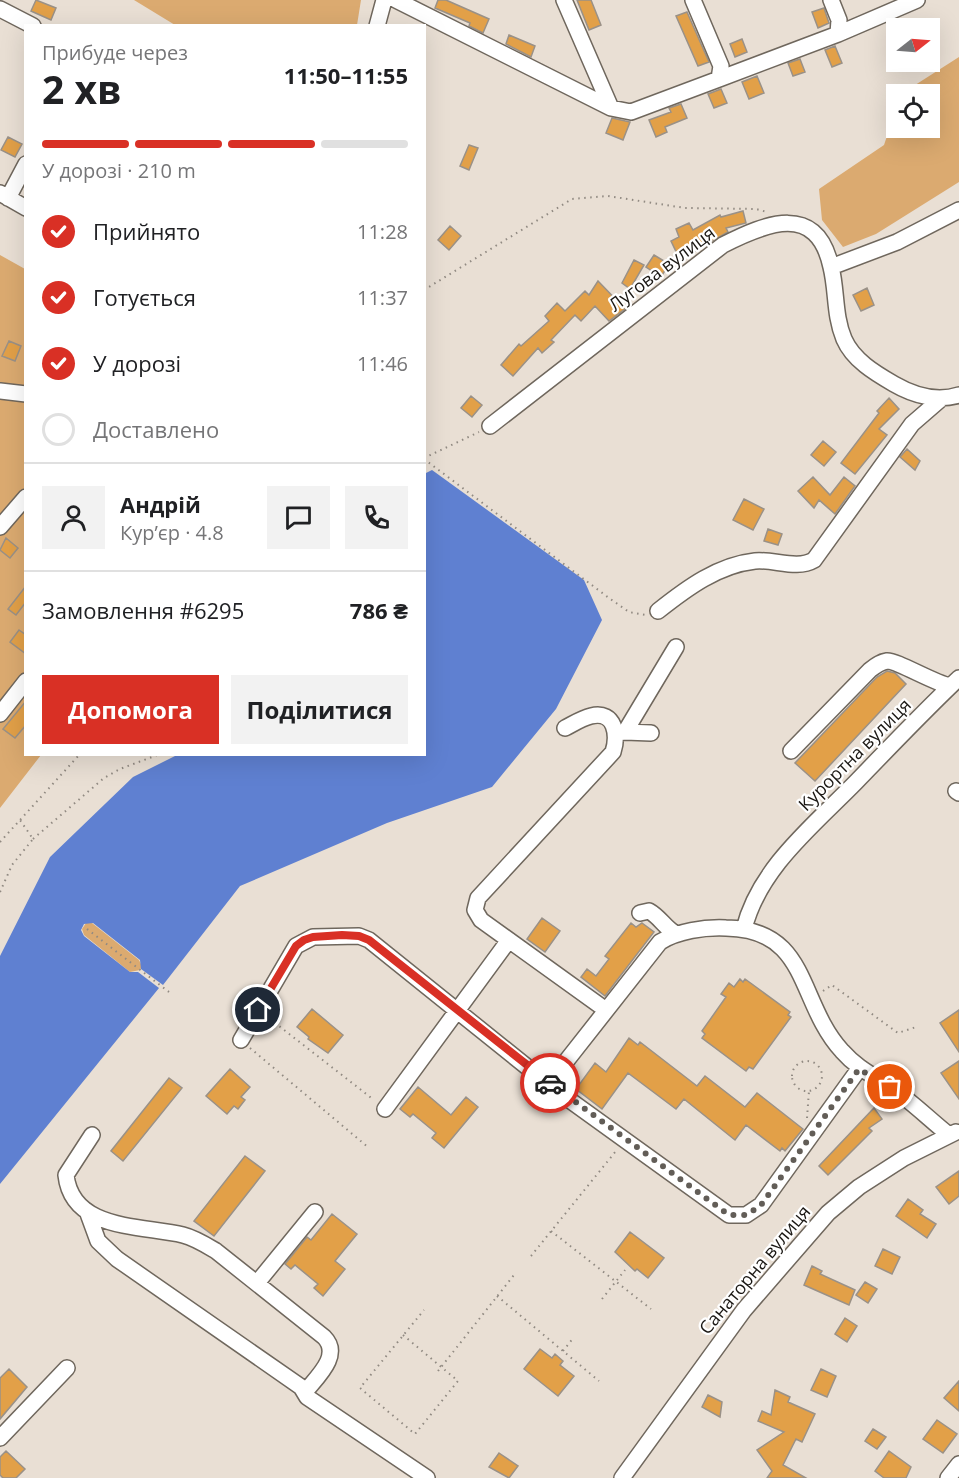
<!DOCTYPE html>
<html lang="uk">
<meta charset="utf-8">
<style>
:root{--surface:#fff;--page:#f2f2f2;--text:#202124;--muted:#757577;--line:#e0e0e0;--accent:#d93025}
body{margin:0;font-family:"Open Sans",sans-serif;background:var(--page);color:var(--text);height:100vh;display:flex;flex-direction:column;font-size:22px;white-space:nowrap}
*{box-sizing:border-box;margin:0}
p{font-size:20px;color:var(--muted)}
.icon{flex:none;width:33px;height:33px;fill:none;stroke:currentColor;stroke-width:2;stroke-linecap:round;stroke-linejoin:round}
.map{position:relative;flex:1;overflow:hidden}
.details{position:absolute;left:24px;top:24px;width:402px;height:732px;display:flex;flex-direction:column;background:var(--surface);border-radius:0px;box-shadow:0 6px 24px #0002}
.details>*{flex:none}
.needle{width:39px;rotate:73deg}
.fabs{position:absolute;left:886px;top:18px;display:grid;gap:12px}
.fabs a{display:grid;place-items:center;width:54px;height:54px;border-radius:0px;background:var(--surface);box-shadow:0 6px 24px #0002;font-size:30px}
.pin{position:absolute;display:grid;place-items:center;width:51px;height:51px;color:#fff;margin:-26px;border:3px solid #fff;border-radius:50%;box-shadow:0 2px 6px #0007}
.courier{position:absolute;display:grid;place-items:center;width:60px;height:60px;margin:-30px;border:4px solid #d93025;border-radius:50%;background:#fff;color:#222;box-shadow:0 2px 8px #0007}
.head em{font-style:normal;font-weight:700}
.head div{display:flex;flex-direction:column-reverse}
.head{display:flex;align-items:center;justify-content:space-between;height:102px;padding:0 18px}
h1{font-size:39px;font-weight:700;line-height:45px}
.bar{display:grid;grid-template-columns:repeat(4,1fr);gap:9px 6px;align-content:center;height:72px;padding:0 18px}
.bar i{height:8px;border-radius:4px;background:var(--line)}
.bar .active{background:var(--accent)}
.bar p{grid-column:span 4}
.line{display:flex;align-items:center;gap:15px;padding:0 18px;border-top:2px solid var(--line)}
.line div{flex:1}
.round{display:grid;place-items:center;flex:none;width:63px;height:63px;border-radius:0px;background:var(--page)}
ol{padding:0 18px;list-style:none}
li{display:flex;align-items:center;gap:18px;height:66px}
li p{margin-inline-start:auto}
li .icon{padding:6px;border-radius:50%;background:var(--accent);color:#fff;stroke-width:4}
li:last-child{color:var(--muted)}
li i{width:33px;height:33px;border:3px solid var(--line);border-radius:50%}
.primary-button{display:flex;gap:12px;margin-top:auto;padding:12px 18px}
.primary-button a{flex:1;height:69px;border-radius:0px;background:var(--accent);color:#fff;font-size:24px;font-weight:700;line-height:69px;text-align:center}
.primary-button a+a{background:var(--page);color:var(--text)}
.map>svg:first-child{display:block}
.green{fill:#dbaa70}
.water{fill:#5f80d1}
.building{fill:#e2a048;stroke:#9a9187;stroke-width:1.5}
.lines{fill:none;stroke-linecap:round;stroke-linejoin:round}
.minor-casing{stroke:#6f675d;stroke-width:18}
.path{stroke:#918a82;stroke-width:2;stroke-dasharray:1.5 4.5;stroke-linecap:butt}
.minor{stroke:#fff;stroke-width:15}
.done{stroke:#625d57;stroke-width:6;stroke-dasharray:0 10.8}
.route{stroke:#d93025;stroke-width:8}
.labels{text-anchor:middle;stroke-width:4.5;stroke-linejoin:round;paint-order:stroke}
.street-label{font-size:18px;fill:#1a1713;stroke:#fff}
</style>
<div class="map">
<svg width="959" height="1478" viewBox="0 0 959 1478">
<rect width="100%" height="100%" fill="#e9dfd4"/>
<path class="green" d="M134 0H361L357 25H175Z
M959 57V182L876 234 843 247 822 220 819 189 884 145 897 106V128H930V94H901Z
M0 255 25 269 26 754 41 755 0 808Z
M86 923H92L139 960 142 966 140 970 130 972 84 935 82 929Z"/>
<path class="water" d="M432 470 584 580 602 620 556 709 492 787 387 823 240 886 163 985 141 969 140 960 93 923 84 924 81 930 84 936 130 972H138L159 988 0 1184V956L50 857 133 777 177 755 424 754V474Z"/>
<path class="building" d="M36 0 56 8 51 20 31 11Z
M438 0H446L489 19 483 33 469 26 470 23 435 8Z
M577 0H591L601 25 589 30Z
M824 8 829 23 818 28 812 12Z
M687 12 709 62 698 66 676 16Z
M509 35 535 46 531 57 506 44Z
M742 39 747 52 735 57 730 44Z
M835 46 842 63 832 67 825 50Z
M800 59 805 72 793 76 788 63Z
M757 76 764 93 749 99 742 82Z
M721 89 727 103 714 108 708 94Z
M681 104 687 118 665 127 667 132 656 137 649 120 671 112 669 108Z
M612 118 630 122 623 140 606 133Z
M8 137 22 144 15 157 1 150Z
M469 145 478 148 469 170 460 166Z
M743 211 746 223 726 228 728 232 680 260 671 241 679 237 676 229 689 223 693 230 720 215 721 217Z
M450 226 461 236 449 250 438 240Z
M654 255 669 264 661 277 646 267Z
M634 260 644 265 630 289 622 283Z
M598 281 625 309 609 321 595 306 581 321 575 315 551 340 554 342 542 353 538 348 513 376 501 365 519 344 521 346 549 321 545 316 557 303 565 311 585 291 589 295Z
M867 288 874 305 861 311 853 295Z
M9 341 21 346 15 361 2 356Z
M471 396 482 405 472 417 461 408Z
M889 398 899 409 879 429 887 435 855 474 841 463 879 413 877 411Z
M823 441 836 452 824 466 811 455Z
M907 449 920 461 915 470 900 457Z
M813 477 830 495 844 477 855 486 835 514 819 500 814 508 798 491Z
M744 499 764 509 753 530 733 520Z
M768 529 782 534 778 545 764 541Z
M6 538 18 548 10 558 0 550Z
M26 586V602L16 615 8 609Z
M19 630 26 635V654L10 642Z
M887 671 895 673 906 684 815 781 795 763 877 677Z
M26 701V725L15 738 3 729Z
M542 918 560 931 545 952 527 939Z
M642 923 654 932 605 996 581 977 587 969 596 976 609 959 605 956 631 923 636 927Z
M740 979 743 982 745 979 790 1012 788 1015 791 1017 753 1069 749 1067 746 1071 702 1038 705 1034 702 1031 726 997 721 994 729 983 734 987Z
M312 1009 343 1035 328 1053 308 1039 309 1037 297 1027Z
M959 1010V1052L940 1023Z
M629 1038 638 1045 640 1042 697 1086 705 1076 745 1107 757 1093 803 1129 785 1151 782 1148 780 1151 746 1125 735 1140 684 1099 676 1109 628 1073 602 1109 576 1089 595 1063 606 1072Z
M959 1061V1099L941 1073Z
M230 1069 250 1087 241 1097 245 1100 238 1109 234 1106 227 1114 206 1096Z
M169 1078 182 1088 123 1161 111 1151Z
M418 1087 451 1115 466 1097 478 1107 444 1148 432 1138 436 1133 413 1114 410 1117 400 1109Z
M874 1108 882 1119 869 1128 872 1131 828 1175 819 1166Z
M245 1156 265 1171 214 1236 194 1221Z
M959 1171V1196L949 1204 936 1187Z
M908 1199 923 1210 920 1214 936 1224 927 1238 896 1216Z
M332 1214 357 1234 335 1261 345 1269 323 1296 314 1288 318 1284 295 1265 291 1269 285 1264 307 1237 311 1240Z
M630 1232 664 1258 648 1278 637 1269 635 1271 615 1252Z
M883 1249 900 1257 892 1274 875 1266Z
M812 1266 822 1271 820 1274 855 1290 849 1305 804 1285Z
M865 1282 877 1289 868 1303 856 1295Z
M845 1318 857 1326 847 1342 835 1334Z
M540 1349 552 1358 555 1354 563 1361 560 1365 574 1376 558 1396 524 1369Z
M9 1369 27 1387 0 1419V1378Z
M821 1369 836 1376 827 1397 811 1390Z
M959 1381V1411L944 1398Z
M775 1390 790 1397 788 1402 815 1414 802 1442 796 1439 783 1465 806 1478H767L772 1471 757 1450 784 1432 758 1421 762 1411 771 1415Z
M708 1395 722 1402 720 1417 702 1407Z
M937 1420 957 1434 943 1453 923 1439Z
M873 1429 886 1437 877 1449 865 1441Z
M6 1451 25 1469 16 1478H3L0 1475V1457Z
M889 1451 911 1467 906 1478H884L875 1471Z
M499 1453 518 1466 509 1478 489 1467Z"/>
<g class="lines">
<g class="minor-casing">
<path id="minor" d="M396 0 611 108
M564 0 611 108 631 112 719 79 721 66 693 0
M0 9 33 26
M377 26 384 0
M838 34 917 0
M719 79 838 34 839 20 831 0
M0 193 26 208
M8 198 26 164
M831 267 897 242 959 210
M0 391 26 394
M490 426 723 245C766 223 817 202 831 267 837 291 834 315 844 339 853 360 875 373 894 384 913 395 937 402 959 395
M0 527 26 497
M658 611C687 588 718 565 755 561 774 559 797 570 814 560L912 424 942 398
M0 714 26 681
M565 728C573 724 582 718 591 716 616 710 618 736 613 752L478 898 475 910 481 920 606 1010
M625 732 651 733
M617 733 625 732 676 647
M791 751 870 670C875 666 880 662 887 661 896 660 934 683 950 686
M956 791 959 793
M640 913 649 911C660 917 665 928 676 934
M744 929C759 868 814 825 856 782 890 747 924 711 959 678
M241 1040 296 946 313 937 359 936 369 940 557 1091 729 1215H746L761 1205 859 1069
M549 1083 660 942C678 931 704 927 726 928 810 929 797 1002 842 1051 856 1067 872 1075 889 1086 910 1100 929 1119 949 1135
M385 1109 509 940
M92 1135 66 1175C72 1231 142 1225 183 1235 195 1238 206 1245 216 1251L324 1337C342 1355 317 1377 305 1392
M87 1211 98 1241 117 1259 301 1387 307 1397 427 1478
M257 1283 315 1212
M0 1438 67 1368
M622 1478 744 1310 828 1213 859 1187 904 1158 956 1132
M948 1478 959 1464"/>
</g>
<path class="path" d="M424 290 572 199 608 196 685 208 756 209 767 212
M424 458 479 432
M424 459 609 598 629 612 646 615
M33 839 104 778 120 769 160 754
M0 842 80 754
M0 892 12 865 33 839 20 820
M87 929 169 992
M823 991 832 985 898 1033 916 1027
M270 1019 374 1100
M250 1048 369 1148
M792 1076a15 15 0 1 1 30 0a15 15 0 1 1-30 0Z
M807 1118 809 1091
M551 1231 651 1309
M531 1256 616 1151
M497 1296 599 1381
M602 1299 625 1270
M403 1335 458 1381 415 1434 360 1388 424 1310
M563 1351 574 1337
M438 1371 514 1275"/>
<use href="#minor" class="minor"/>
</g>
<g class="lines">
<path class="done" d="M550 1083 729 1215H747L761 1205 859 1069 890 1087"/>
<path class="route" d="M258 1010 296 946 304 940 313 937 342 935 359 936 369 940 550 1083"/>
</g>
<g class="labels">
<g class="street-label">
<text transform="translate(662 269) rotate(-37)" y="6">Лугова вулиця</text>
<text transform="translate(855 755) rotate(-45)" y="6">Курортна вулиця</text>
<text transform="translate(755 1270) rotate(-50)" y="6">Санаторна вулиця</text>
</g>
</g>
</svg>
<div class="fabs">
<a><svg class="needle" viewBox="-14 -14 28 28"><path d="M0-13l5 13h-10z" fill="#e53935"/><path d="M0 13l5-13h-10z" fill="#757577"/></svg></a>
<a><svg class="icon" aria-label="locate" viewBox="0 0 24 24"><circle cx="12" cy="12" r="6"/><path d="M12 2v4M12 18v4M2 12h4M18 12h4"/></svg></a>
</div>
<div class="pin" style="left:890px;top:1087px;background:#ea580c"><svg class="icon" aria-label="bag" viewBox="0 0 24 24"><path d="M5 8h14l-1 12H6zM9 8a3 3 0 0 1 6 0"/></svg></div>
<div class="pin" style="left:258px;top:1010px;background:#1f2937"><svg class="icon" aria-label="home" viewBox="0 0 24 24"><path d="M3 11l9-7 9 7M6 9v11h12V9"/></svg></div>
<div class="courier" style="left:550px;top:1083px"><svg class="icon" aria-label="car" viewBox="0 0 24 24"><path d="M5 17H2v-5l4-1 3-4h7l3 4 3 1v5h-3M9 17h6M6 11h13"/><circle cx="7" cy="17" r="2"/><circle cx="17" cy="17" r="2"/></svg></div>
<section class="details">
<div class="head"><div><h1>2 хв</h1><p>Прибуде через</p></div><em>11:50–11:55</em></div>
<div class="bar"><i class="active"></i><i class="active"></i><i class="active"></i><i></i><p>У дорозі · 210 m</p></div>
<ol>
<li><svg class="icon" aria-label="check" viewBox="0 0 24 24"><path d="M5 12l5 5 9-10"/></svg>Прийнято<p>11:28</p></li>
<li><svg class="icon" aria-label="check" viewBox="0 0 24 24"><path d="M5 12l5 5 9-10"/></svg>Готується<p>11:37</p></li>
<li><svg class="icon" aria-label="check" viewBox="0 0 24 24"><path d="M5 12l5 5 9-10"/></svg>У дорозі<p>11:46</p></li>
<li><i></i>Доставлено</li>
</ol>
<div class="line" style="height:108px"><a class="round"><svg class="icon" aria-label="person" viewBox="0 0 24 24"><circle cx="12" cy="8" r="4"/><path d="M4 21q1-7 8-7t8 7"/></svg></a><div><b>Андрій</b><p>Кур’єр · 4.8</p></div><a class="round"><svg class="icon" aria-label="chat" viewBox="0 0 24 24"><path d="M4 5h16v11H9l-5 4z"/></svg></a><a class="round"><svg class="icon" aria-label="phone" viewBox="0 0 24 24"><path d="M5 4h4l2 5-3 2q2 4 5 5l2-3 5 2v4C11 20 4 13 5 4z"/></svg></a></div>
<div class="line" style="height:78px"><div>Замовлення #6295</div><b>786 ₴</b></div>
<div class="primary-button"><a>Допомога</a><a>Поділитися</a></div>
</section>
</div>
